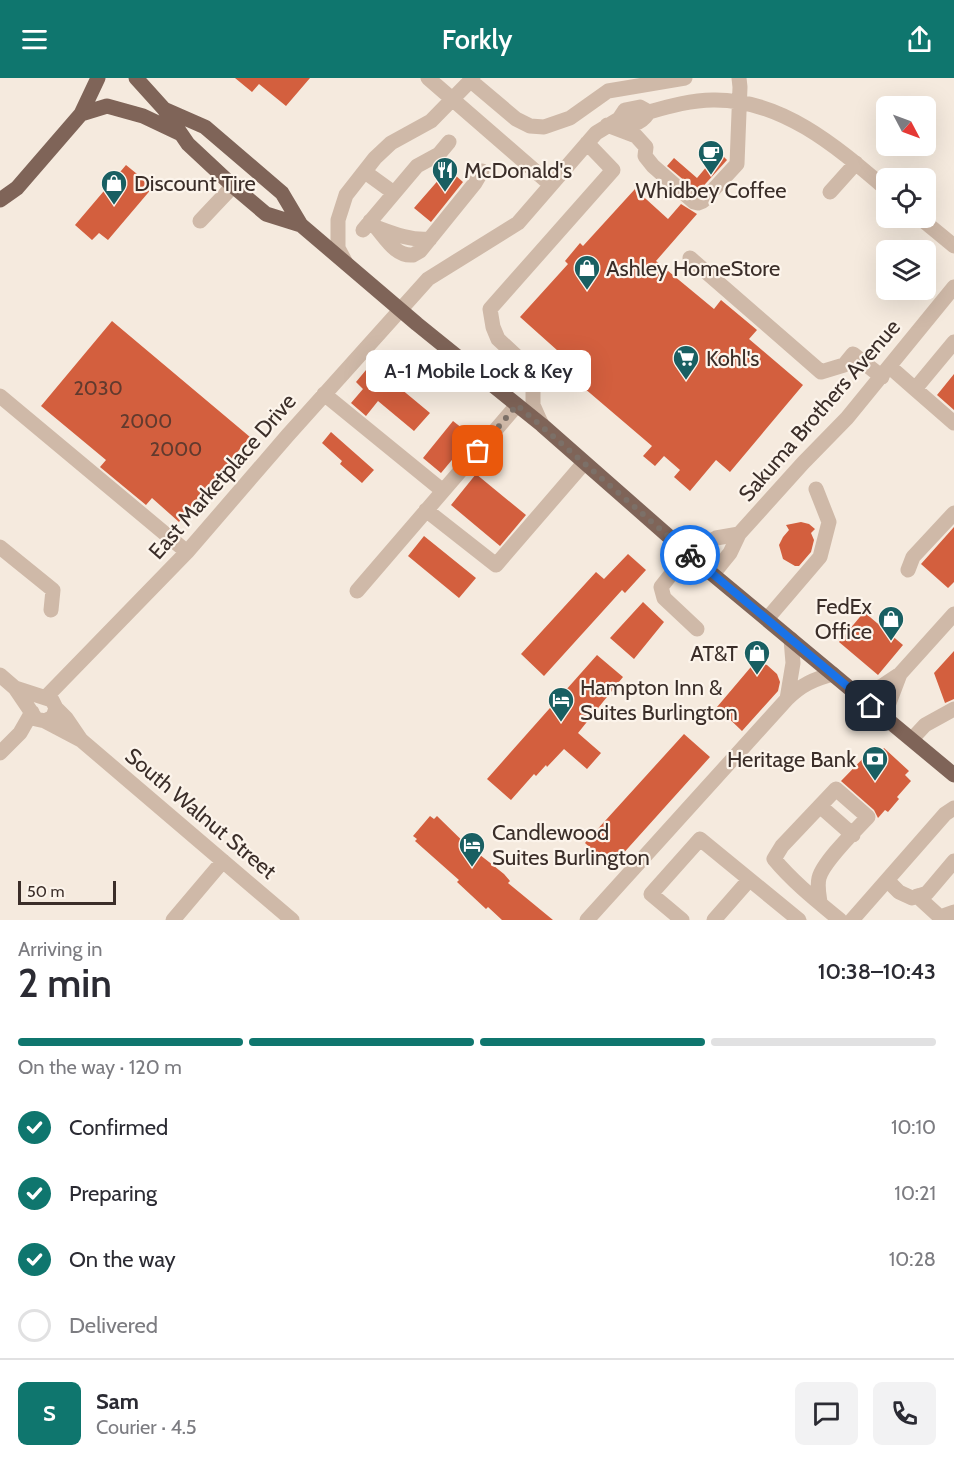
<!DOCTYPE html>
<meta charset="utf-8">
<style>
:root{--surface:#fff;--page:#f2f2f3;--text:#2b2b33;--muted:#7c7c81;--line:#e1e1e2;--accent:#0f766e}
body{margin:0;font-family:Cabin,sans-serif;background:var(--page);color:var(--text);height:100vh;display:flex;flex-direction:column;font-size:22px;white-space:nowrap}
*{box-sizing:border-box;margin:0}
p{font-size:20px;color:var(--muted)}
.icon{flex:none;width:33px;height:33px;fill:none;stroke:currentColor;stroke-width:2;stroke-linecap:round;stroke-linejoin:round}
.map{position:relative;height:842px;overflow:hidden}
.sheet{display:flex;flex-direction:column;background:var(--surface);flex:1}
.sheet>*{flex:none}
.needle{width:39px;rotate:131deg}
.tools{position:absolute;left:876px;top:18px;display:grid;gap:12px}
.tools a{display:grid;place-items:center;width:60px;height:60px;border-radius:9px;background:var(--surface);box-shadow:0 6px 24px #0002;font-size:30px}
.scale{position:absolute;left:18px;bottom:15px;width:98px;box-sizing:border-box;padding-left:6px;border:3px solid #3b2e29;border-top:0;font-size:16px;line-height:21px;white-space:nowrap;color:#3b2e29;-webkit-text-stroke:4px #fcf4eb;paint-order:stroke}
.pin{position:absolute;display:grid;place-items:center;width:51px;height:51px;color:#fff;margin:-26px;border-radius:12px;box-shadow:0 3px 9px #0006}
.courier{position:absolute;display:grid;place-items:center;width:60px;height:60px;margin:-30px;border:4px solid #1a73e8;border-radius:50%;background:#fff;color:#222;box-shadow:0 2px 8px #0007}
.bubble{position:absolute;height:42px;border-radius:9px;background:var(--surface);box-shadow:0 6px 24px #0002;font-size:20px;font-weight:600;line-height:42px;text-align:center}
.overview em{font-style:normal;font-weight:600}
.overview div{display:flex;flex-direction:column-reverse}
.overview{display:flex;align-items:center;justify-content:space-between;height:102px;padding:0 18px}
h1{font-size:39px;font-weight:600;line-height:45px}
.bar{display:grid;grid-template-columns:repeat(4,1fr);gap:9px 6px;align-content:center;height:72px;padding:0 18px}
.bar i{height:8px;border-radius:4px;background:var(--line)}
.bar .selected{background:var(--accent)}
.bar p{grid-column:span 4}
.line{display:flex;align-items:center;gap:15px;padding:0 18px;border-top:2px solid var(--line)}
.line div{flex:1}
.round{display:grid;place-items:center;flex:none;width:63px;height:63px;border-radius:9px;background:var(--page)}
ol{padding:0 18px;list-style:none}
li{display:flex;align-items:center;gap:18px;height:66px}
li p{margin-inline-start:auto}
li .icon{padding:6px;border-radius:50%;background:var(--accent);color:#fff;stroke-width:4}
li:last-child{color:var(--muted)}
li i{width:33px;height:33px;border:3px solid var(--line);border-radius:50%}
header{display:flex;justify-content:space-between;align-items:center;height:78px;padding:0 18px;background:var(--accent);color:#fff;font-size:27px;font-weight:600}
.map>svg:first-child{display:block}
.building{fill:#d35f3e}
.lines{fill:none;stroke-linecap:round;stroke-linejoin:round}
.minor{stroke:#cfb9a8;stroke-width:15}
.major{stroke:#7f6458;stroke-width:15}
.done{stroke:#7c7068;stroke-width:6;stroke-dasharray:0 10.8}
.route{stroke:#1a73e8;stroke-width:8}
.labels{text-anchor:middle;stroke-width:4.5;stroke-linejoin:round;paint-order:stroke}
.number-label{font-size:20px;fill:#613a2e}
.poi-label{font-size:22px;fill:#3b2e29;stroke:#fcf4eb;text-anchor:start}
.street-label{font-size:22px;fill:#3b2e29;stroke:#fcf4eb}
</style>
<header><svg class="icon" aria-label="menu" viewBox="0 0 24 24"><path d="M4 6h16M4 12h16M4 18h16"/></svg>Forkly<svg class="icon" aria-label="share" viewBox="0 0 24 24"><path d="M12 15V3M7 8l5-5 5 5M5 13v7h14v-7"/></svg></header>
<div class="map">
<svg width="954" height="842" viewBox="0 0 954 842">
<rect width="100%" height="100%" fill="#f5eade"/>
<path class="building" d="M235 0H310L286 28 259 6 252 14Z
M719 74 727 82 698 114 667 88 674 80 697 100Z
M126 87 153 109 108 162 99 155 92 162 75 147Z
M448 91 463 104 431 144 414 130Z
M635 111 668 141 681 126 697 136 656 183 714 231 721 222 757 252 749 261 803 307 730 394 716 382 690 413 674 399 680 392 664 378 655 388 643 378 652 368 570 298 577 290 520 239 568 186 565 183 580 165 583 168Z
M112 243 250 359 179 444 152 420 146 427 100 389 106 382 41 328Z
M371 286 430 335 414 353 378 323 366 338 351 325 363 311 356 304Z
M954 296V332L937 317Z
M453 343 472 358 441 395 423 380Z
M331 354 374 392 362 405 340 386 342 383 322 365Z
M476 396 526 437 500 468 451 427Z
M801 444 809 446 815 451 811 455 814 462 811 474 799 488H795L783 481 779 467 783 459 789 452 786 447Z
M954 449V504L948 510 921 486Z
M424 458 476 500 459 520 408 478Z
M628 476 646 492 625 515 622 512 544 598 521 576 596 494 604 501Z
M643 524 664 544 634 581 610 560Z
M864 534 903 567 878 597 839 564Z
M954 573V621L945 625 934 595Z
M597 577 623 599 578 655 601 675 587 691 564 671 547 689 546 687 536 698 534 696 511 722 487 701Z
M756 583 767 587 777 596 780 604 778 613 742 653 717 629Z
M684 656 710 679 611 789 585 765Z
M874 669 880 675 884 670 909 693 905 697 911 703 897 719 899 721 888 734 885 732 878 740 874 732 841 703Z
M430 738 434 741 437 738 479 779 480 777 489 784 504 796 510 803 508 805 553 842H502L488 829 486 831 457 804 459 802 415 763 417 761 413 758Z"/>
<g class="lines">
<path class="minor" d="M428 0 550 106
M471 3 516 41 530 48 544 49 570 40 608 13 685 0
M649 34C670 28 692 22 713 22 782 21 837 69 886 111
M619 41C633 48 640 47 649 34
M607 47 636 58 646 69 645 78 653 88 694 124 698 125 703 123 737 86 740 9 739 0
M365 94 394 115
M830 114 856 85
M920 140 954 168
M200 143 233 108
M370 143C383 154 393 179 413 177L420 173 475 105 482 93
M378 150C394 156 413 163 430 161
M363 152 417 88 439 76 449 64
M690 180 821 294 844 287 853 276 882 299
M346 185 338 170V142L346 117 375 80 391 65 431 43 473 0
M890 289 915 311 954 264
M915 311 954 345
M324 316 443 413
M0 318 187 474
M542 347 533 327V300L526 287 498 261 493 249 490 231 613 92 587 65
M478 373 491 384
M426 432 496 487 584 385
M0 469 53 512 51 532
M908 492 913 479 954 435
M713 496 730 475 739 456 803 385 847 340 954 209
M357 513 517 327
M767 541 820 479 829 444 816 411
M697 551 664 520 661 509 688 475 716 460 739 456
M0 597 15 610 36 641 45 643 53 639 56 630 52 622 15 610
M858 617 882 608 900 596
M46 619 187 474 288 357 428 201 518 145 596 55 619 41 625 32 640 29 649 34
M787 621 793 585 791 561
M56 630 66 640 81 662
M884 638 900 596 954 536
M45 643 81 662 292 842
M912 661 925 647 954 631
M0 675 20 655 32 634
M820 728 853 757
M887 802 899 814 912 820 927 815 954 783
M917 818 940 839 954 834
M820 824C819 817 817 808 819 800 823 784 855 753 868 739L836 711 782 768 774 781C793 804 817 823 840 842
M173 842 223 783
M587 842 787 621C801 607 814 601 833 596
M682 842 651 816 700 761 799 842
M714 842 749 802
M852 842 945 736 954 730"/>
<path class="major" d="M136 0 164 31 188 66 233 108 266 136 301 147
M164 31 205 49 282 115 301 147 417 246 542 347 699 485 954 697
M81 36 107 28 143 38 181 56
M0 122 17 110 81 36 98 0"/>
</g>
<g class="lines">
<path class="done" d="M478 373 517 327 690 477"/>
<path class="route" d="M690 477 871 628"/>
</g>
<defs>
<g id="cafe-pin" transform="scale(1.35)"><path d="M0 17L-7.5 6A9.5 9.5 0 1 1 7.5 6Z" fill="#195f62" stroke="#fcf4eb"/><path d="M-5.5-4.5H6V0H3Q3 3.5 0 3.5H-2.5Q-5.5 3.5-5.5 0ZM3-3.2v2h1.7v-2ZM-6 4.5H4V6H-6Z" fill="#fff"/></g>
<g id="restaurant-pin" transform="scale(1.35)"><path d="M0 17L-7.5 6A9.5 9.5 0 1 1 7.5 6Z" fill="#195f62" stroke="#fcf4eb"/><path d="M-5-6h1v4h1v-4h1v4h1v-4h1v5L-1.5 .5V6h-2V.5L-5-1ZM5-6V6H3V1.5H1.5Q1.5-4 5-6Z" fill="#fff"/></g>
<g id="shop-pin" transform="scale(1.35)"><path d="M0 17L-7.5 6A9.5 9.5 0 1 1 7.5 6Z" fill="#195f62" stroke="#fcf4eb"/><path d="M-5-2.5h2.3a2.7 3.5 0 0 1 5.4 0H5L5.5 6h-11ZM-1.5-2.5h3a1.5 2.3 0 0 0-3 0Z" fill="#fff"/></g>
<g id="supermarket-pin" transform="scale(1.35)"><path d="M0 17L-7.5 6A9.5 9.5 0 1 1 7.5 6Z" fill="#195f62" stroke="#fcf4eb"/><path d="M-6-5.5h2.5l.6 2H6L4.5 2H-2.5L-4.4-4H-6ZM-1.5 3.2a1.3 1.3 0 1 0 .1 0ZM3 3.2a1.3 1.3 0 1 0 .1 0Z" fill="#fff"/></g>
<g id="hotel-pin" transform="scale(1.35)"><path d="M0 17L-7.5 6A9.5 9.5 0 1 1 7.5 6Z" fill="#195f62" stroke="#fcf4eb"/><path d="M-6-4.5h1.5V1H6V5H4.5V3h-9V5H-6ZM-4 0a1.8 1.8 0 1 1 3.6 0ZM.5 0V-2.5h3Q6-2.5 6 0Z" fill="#fff"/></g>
<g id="bank-pin" transform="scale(1.35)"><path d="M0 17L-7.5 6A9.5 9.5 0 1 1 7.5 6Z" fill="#195f62" stroke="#fcf4eb"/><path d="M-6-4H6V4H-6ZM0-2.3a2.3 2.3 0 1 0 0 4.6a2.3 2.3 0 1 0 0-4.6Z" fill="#fff"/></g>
</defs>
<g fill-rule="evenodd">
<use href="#cafe-pin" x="711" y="75"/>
<use href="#restaurant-pin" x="445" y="92"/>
<use href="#shop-pin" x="114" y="105"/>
<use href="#shop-pin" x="587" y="190"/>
<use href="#supermarket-pin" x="686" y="280"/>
<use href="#shop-pin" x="891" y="541"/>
<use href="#shop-pin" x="757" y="575"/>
<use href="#hotel-pin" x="561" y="622"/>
<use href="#bank-pin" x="875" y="681"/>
<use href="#hotel-pin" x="472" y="767"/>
</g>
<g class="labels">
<g class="number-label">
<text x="98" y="317">2030</text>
<text x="146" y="350">2000</text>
<text x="176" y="378">2000</text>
</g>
<g class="poi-label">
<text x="464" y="100">McDonald's</text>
<text x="134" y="113">Discount Tire</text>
<text x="711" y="120" text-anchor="middle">Whidbey Coffee</text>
<text x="606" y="198">Ashley HomeStore</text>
<text x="706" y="288">Kohl's</text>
<text x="872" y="536" text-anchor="end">FedEx<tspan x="872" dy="25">Office</tspan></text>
<text x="738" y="583" text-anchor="end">AT&amp;T</text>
<text x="580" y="617">Hampton Inn &amp;<tspan x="580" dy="25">Suites Burlington</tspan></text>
<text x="856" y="689" text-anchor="end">Heritage Bank</text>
<text x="492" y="762">Candlewood<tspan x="492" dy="25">Suites Burlington</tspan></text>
</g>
<g class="street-label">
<text transform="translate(819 332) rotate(-49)" y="8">Sakuma Brothers Avenue</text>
<text transform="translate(222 398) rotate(-49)" y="8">East Marketplace Drive</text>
<text transform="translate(201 735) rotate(40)" y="8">South Walnut Street</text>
</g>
</g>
</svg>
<div class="tools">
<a><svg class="needle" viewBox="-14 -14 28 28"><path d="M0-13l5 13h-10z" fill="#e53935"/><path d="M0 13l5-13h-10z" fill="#7c7c81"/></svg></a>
<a><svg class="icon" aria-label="locate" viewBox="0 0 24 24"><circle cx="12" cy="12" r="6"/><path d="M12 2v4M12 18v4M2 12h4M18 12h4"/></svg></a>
<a><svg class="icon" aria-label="layers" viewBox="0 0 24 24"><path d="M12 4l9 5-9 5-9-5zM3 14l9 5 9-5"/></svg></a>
</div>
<div class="scale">50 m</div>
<div class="pin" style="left:478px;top:373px;background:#ea580c"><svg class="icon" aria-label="bag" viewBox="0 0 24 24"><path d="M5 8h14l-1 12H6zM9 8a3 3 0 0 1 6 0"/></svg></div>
<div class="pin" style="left:871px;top:628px;background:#1f2937"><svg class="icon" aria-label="home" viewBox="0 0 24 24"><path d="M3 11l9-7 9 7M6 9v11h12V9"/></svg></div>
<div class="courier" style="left:690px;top:477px"><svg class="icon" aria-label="bike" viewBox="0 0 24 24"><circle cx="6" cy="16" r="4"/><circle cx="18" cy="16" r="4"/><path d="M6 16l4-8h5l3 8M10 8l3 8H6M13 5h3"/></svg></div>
<div class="bubble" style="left:366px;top:272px;width:225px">A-1 Mobile Lock &amp; Key</div>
</div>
<section class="sheet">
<div class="overview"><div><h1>2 min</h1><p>Arriving in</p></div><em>10:38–10:43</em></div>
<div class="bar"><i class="selected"></i><i class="selected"></i><i class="selected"></i><i></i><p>On the way · 120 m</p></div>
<ol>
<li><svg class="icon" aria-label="check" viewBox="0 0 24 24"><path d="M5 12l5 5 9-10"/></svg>Confirmed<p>10:10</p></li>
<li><svg class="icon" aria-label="check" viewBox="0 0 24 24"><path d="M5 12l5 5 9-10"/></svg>Preparing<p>10:21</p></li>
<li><svg class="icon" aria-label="check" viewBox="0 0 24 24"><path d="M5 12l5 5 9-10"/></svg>On the way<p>10:28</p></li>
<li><i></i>Delivered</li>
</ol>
<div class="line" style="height:108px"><b class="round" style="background:var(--accent);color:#fff">S</b><div><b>Sam</b><p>Courier · 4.5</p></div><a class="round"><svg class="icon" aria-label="chat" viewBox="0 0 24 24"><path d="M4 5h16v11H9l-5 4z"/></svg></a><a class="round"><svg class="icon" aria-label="phone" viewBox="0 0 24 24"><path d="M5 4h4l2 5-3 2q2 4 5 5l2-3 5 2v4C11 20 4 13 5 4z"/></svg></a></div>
</section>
